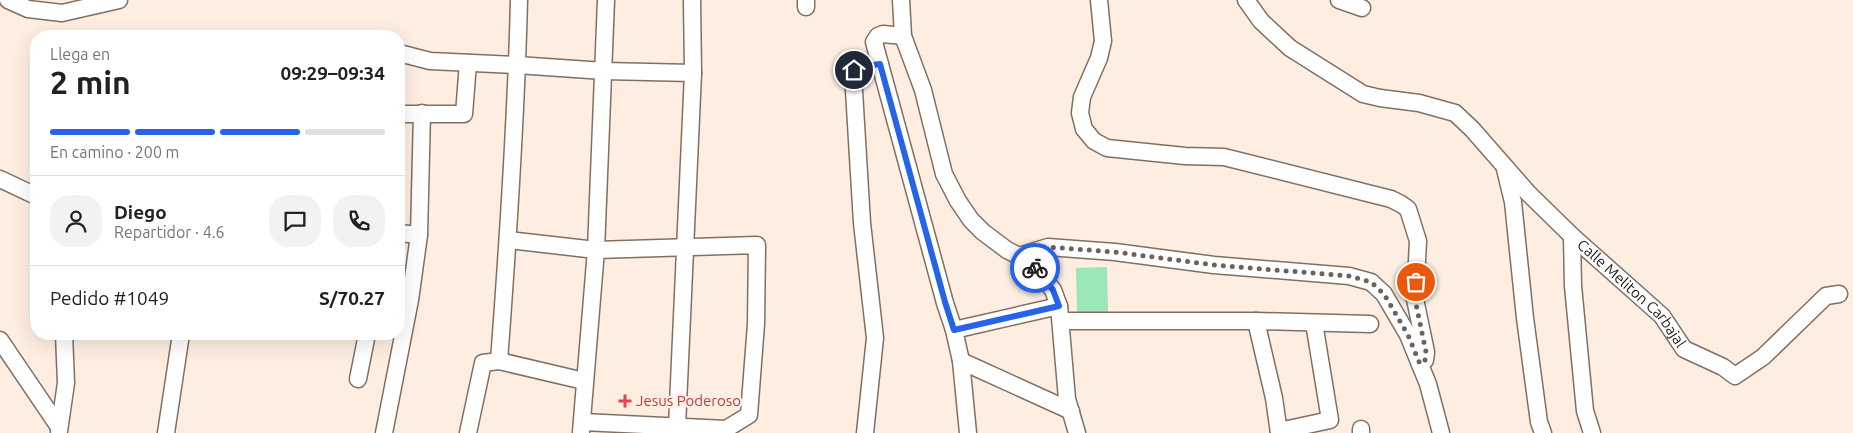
<!DOCTYPE html>
<html lang="es">
<meta charset="utf-8">
<style>
:root{--surface:#fff;--page:#f2f2f2;--text:#202124;--muted:#757577;--line:#e0e0e0;--accent:#2563eb}
body{margin:0;font-family:Ubuntu,sans-serif;background:var(--page);color:var(--text);height:100vh;display:flex;flex-direction:column;font-size:19px;white-space:nowrap}
*{box-sizing:border-box;margin:0}
p{font-size:16px;color:var(--muted)}
.icon{flex:none;width:28px;height:28px;fill:none;stroke:currentColor;stroke-width:2;stroke-linecap:round;stroke-linejoin:round}
.map{position:relative;flex:1;overflow:hidden}
.details{position:absolute;left:30px;top:30px;width:375px;height:310px;display:flex;flex-direction:column;background:var(--surface);border-radius:20px;box-shadow:0 5px 20px #0002}
.details>*{flex:none}
.pin{position:absolute;display:grid;place-items:center;width:42px;height:42px;color:#fff;margin:-21px;border:2px solid #fff;border-radius:50%;box-shadow:0 1px 5px #0007}
.courier{position:absolute;display:grid;place-items:center;width:50px;height:50px;margin:-25px;border:4px solid #2563eb;border-radius:50%;background:#fff;color:#222;box-shadow:0 1px 6px #0007}
.head em{font-style:normal;font-weight:700}
.head div{display:flex;flex-direction:column-reverse}
.head{display:flex;align-items:center;justify-content:space-between;height:85px;padding:0 20px}
h1{font-size:32px;font-weight:700;line-height:38px}
.bar{display:grid;grid-template-columns:repeat(4,1fr);gap:8px 5px;align-content:center;height:60px;padding:0 20px}
.bar i{height:6px;border-radius:4px;background:var(--line)}
.bar .current{background:var(--accent)}
.bar p{grid-column:span 4}
.line{display:flex;align-items:center;gap:12px;padding:0 20px;border-top:1px solid var(--line)}
.line div{flex:1}
.round{display:grid;place-items:center;flex:none;width:52px;height:52px;border-radius:20px;background:var(--page)}
.map>svg:first-child{display:block}
.green{fill:#9ce6b7}
.lines{fill:none;stroke-linecap:round;stroke-linejoin:round}
.minor-casing{stroke:#816f62;stroke-width:19}
.minor{stroke:#fff;stroke-width:16}
.done{stroke:#6c625a;stroke-width:5;stroke-dasharray:0 9}
.route{stroke:#2563eb;stroke-width:6}
.health-dot{fill:#e0444e;stroke:#feeee2;stroke-width:2}
.labels{text-anchor:middle;stroke-width:4.5;stroke-linejoin:round;paint-order:stroke}
.street-label{font-size:15px;fill:#1d1611;stroke:#feeee2}
.health-label{font-size:15px;fill:#be3a42;stroke:#feeee2;text-anchor:start}
</style>
<div class="map">
<svg width="1853" height="433" viewBox="0 0 1853 433">
<rect width="100%" height="100%" fill="#feeee2"/>
<path class="green" d="M1107 267 1108 312 1077 313 1076 268Z"/>
<g class="lines">
<g class="minor-casing">
<g id="minor">
<path d="M8 0 28 9 62 13 119 0"/>
<path d="M901 0 903 36 923 90 944 174 958 201 971 220 983 232 1007 250 1019 256 1040 273 1053 290 1059 306 1067 399 1077 433"/>
<path d="M1099 0 1103 41 1099 58 1082 97 1080 113 1084 129 1094 141 1107 148 1185 156 1224 157 1391 199 1401 204 1408 209 1418 241 1415 299 1426 352 1425 360 1420 364"/>
<path id="s1" d="M1246 0 1261 21 1290 48 1363 94 1380 98 1419 103 1455 113 1472 129 1528 193 1572 236 1662 316 1684 349 1723 367 1735 376 1763 357 1826 296 1839 294"/>
<path d="M1339 0 1362 8"/>
<path d="M806 7V0"/>
<path d="M903 36 883 34 878 36 874 42 945 303 954 330 961 361 968 433"/>
<path d="M399 53 430 61 517 65 604 71 693 73"/>
<path d="M399 114H464L468 63"/>
<path d="M1505 169 1513 202 1525 318 1539 422 1543 433"/>
<path d="M0 179 36 196"/>
<path d="M399 233 419 235"/>
<path d="M1572 236 1573 286 1585 411 1592 433"/>
<path d="M508 240 596 250 757 245 756 324 749 415 726 429 583 422"/>
<path d="M1019 256 1048 247 1115 252 1214 265 1349 276 1371 282 1384 294 1408 335 1428 384 1441 433"/>
<path d="M1061 321H1256L1370 324"/>
<path d="M1256 321 1274 398 1279 433"/>
<path d="M954 330 1059 306"/>
<path d="M0 340 59 427"/>
<path d="M499 361 584 381"/>
<path d="M961 361 1071 411"/>
<path d="M358 379 367 334"/>
<path d="M677 427 693 73 692 0"/>
<path d="M1361 429V433"/>
<path d="M59 431 66 383 64 334"/>
<path d="M1279 431 1330 420 1314 323"/>
<path d="M581 432 596 250 606 0"/>
<path d="M166 433 181 334"/>
<path d="M384 433 410 300 419 235 422 113"/>
<path d="M468 433 483 363 499 361C508 241 516 121 519 0"/>
<path d="M865 433 875 338 862 223 853 74 858 67 880 64"/>
</g>
</g>
<use href="#minor" class="minor"/>
</g>
<g class="lines">
<path class="done" d="M1035 268 1020 256 1048 247 1115 252 1214 265 1349 276 1371 282 1384 294 1408 335 1420 364 1425 360 1426 352 1415 299 1416 282"/>
<path class="route" d="M854 70 858 67 880 64 945 302 954 330 1059 306 1053 290 1035 268"/>
</g>
<path class="health-dot" d="M622.5 393.5h5v5h5v5h-5v5h-5v-5h-5v-5h5z"/>
<g class="labels">
<g class="street-label">
<text dy="5" stroke="none"><textPath href="#s1" startOffset="499">Calle Meliton Carbajal</textPath></text>
</g>
<g class="health-label">
<text x="636" y="406">Jesus Poderoso</text>
</g>
</g>
</svg>
<div class="pin" style="left:1416px;top:282px;background:#ea580c"><svg class="icon" aria-label="bag" viewBox="0 0 24 24"><path d="M5 8h14l-1 12H6zM9 8a3 3 0 0 1 6 0"/></svg></div>
<div class="pin" style="left:854px;top:70px;background:#1f2937"><svg class="icon" aria-label="home" viewBox="0 0 24 24"><path d="M3 11l9-7 9 7M6 9v11h12V9"/></svg></div>
<div class="courier" style="left:1035px;top:268px"><svg class="icon" aria-label="bike" viewBox="0 0 24 24"><circle cx="6" cy="16" r="4"/><circle cx="18" cy="16" r="4"/><path d="M6 16l4-8h5l3 8M10 8l3 8H6M13 5h3"/></svg></div>
<section class="details">
<div class="head"><div><h1>2 min</h1><p>Llega en</p></div><em>09:29–09:34</em></div>
<div class="bar"><i class="current"></i><i class="current"></i><i class="current"></i><i></i><p>En camino · 200 m</p></div>
<div class="line" style="height:90px"><a class="round"><svg class="icon" aria-label="person" viewBox="0 0 24 24"><circle cx="12" cy="8" r="4"/><path d="M4 21q1-7 8-7t8 7"/></svg></a><div><b>Diego</b><p>Repartidor · 4.6</p></div><a class="round"><svg class="icon" aria-label="chat" viewBox="0 0 24 24"><path d="M4 5h16v11H9l-5 4z"/></svg></a><a class="round"><svg class="icon" aria-label="phone" viewBox="0 0 24 24"><path d="M5 4h4l2 5-3 2q2 4 5 5l2-3 5 2v4C11 20 4 13 5 4z"/></svg></a></div>
<div class="line" style="height:65px"><div>Pedido #1049</div><b>S/70.27</b></div>
</section>
</div>
